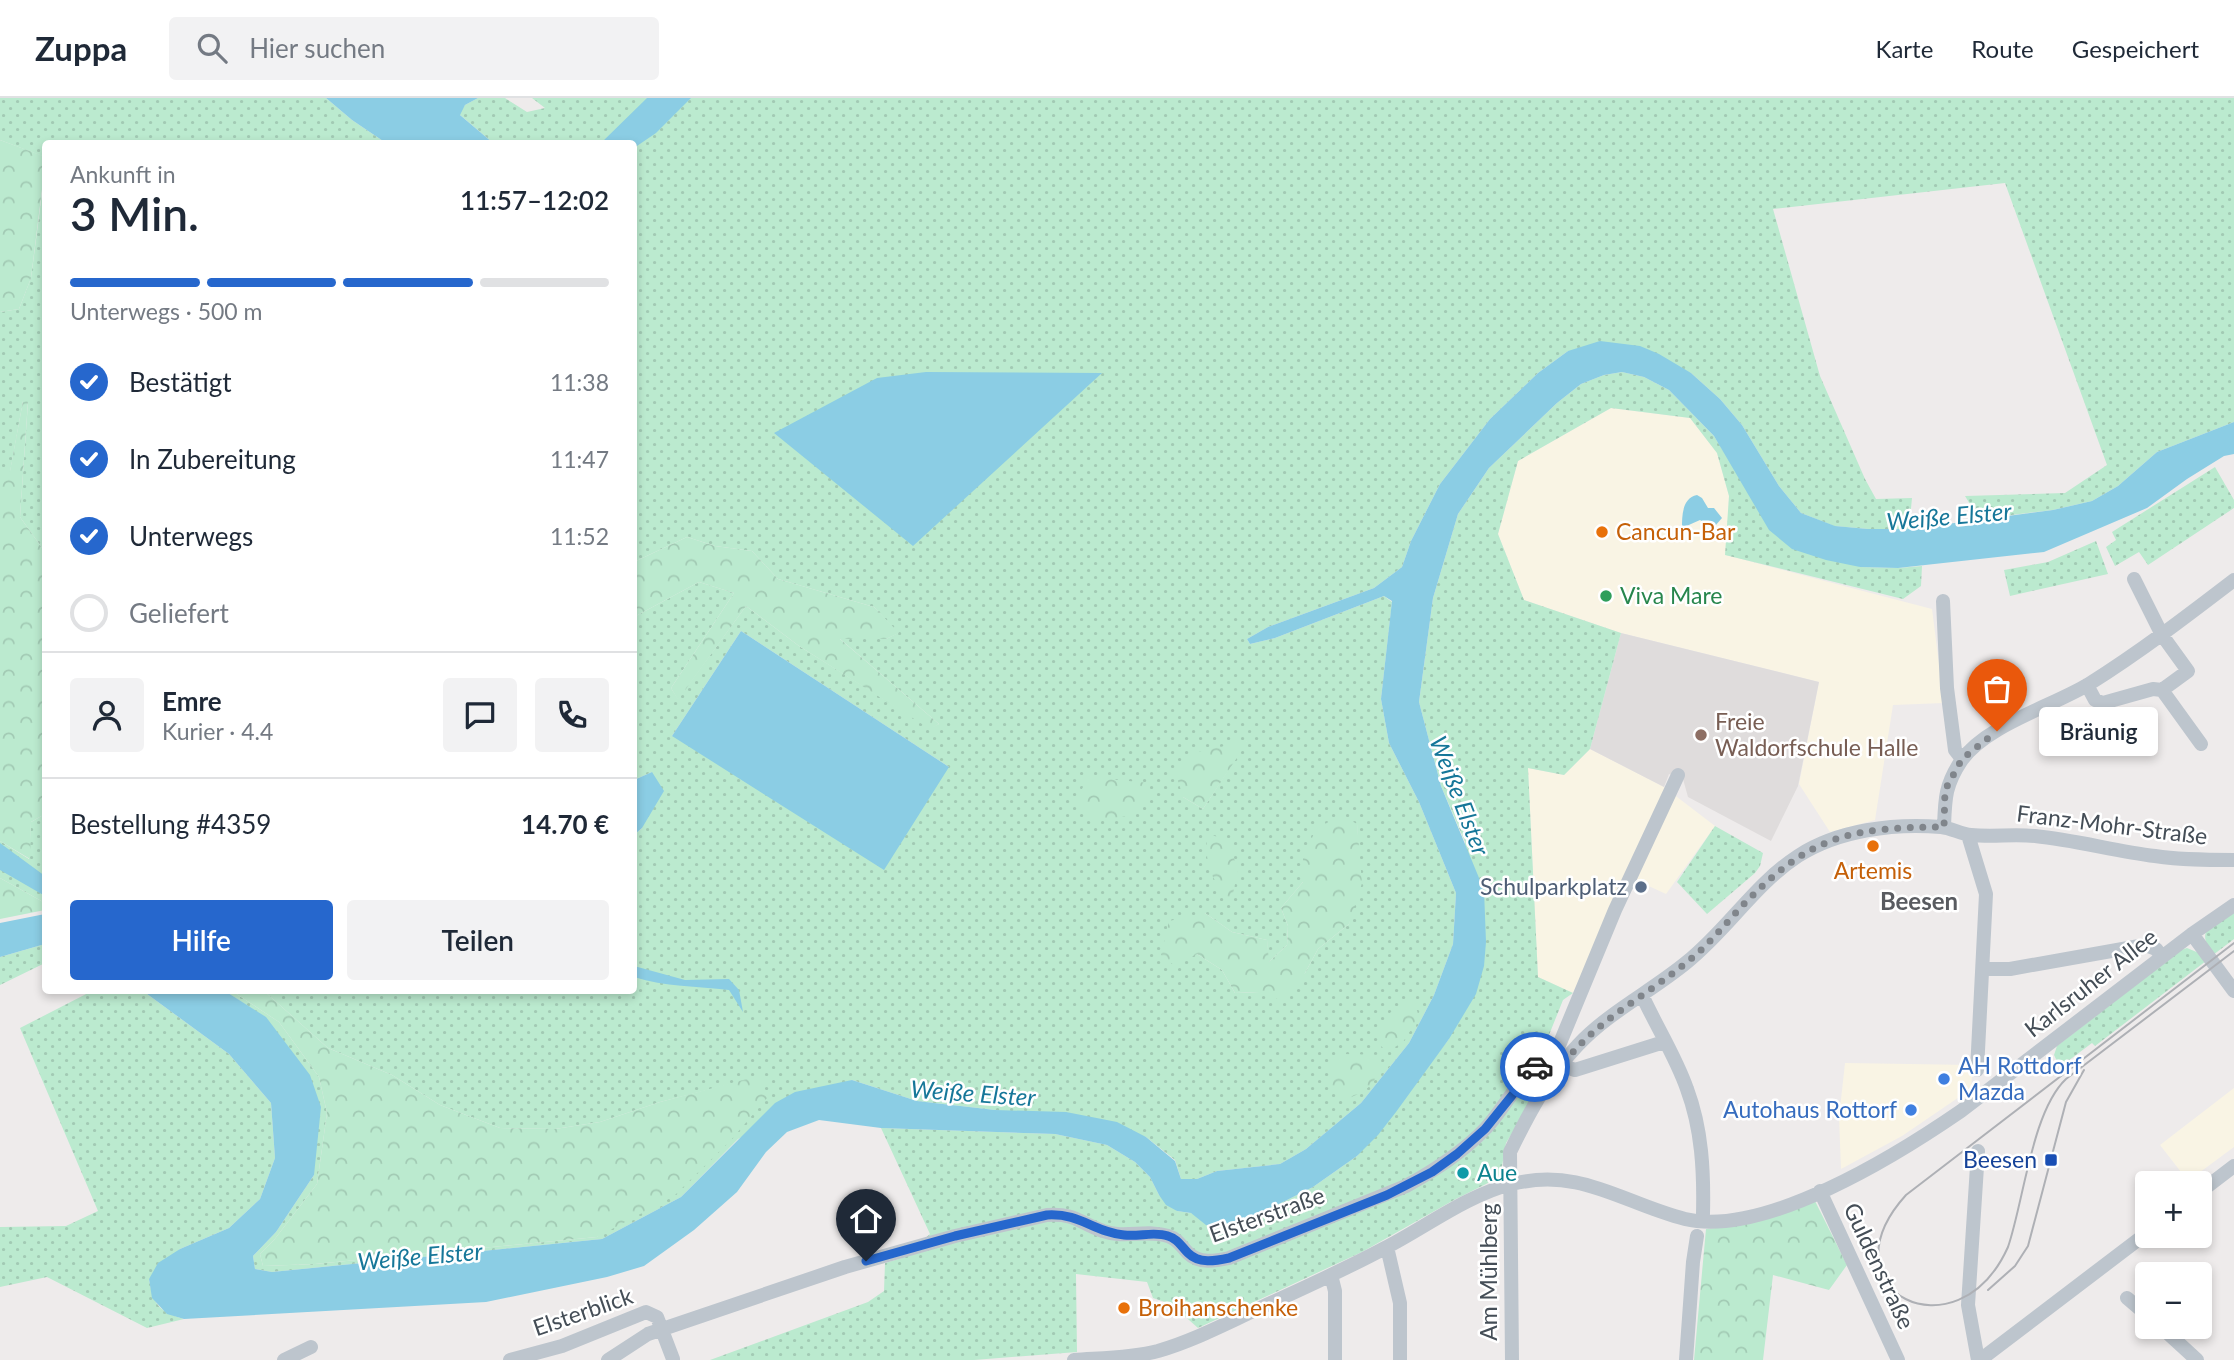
<!DOCTYPE html>
<html lang="de">
<meta charset="utf-8">
<style>
:root{--surface:#fff;--page:#f2f2f3;--text:#1f2937;--muted:#747a83;--line:#e0e1e3;--accent:#2667cd}
body{margin:0;font-family:Lato,sans-serif;background:var(--page);color:var(--text);height:100vh;display:flex;flex-direction:column;font-size:26px;white-space:nowrap}
*{box-sizing:border-box;margin:0}
p{font-size:23px;color:var(--muted)}
.icon{flex:none;width:38px;height:38px;fill:none;stroke:currentColor;stroke-width:2;stroke-linecap:round;stroke-linejoin:round}
.map{position:relative;flex:1;overflow:hidden}
.side{position:absolute;left:42px;top:42px;width:595px;height:854px;display:flex;flex-direction:column;background:var(--surface);border-radius:7px;box-shadow:0 4px 10px #0003}
.side>*{flex:none}
.controls{position:absolute;left:2135px;top:1073px;display:grid;gap:14px}
.controls a{display:grid;place-items:center;width:77px;height:77px;border-radius:7px;background:var(--surface);box-shadow:0 4px 10px #0003;font-size:35px}
.pin{position:absolute;display:grid;place-items:center;width:60px;height:60px;color:#fff;margin:-72px -30px;border-radius:50% 50% 50% 0;rotate:-45deg;box-shadow:0 0 7px #0007}
.pin .icon{rotate:45deg}
.courier{position:absolute;display:grid;place-items:center;width:70px;height:70px;margin:-35px;border:5px solid #2667cd;border-radius:50%;background:#fff;color:#222;box-shadow:0 2px 9px #0007}
.bubble{position:absolute;height:49px;border-radius:7px;background:var(--surface);box-shadow:0 4px 10px #0003;font-size:23px;font-weight:600;line-height:49px;text-align:center}
.head em{font-style:normal;font-weight:600}
.head div{display:flex;flex-direction:column-reverse}
.head{display:flex;align-items:center;justify-content:space-between;height:119px;padding:0 28px}
h1{font-size:46px;font-weight:600;line-height:52px}
.bar{display:grid;grid-template-columns:repeat(4,1fr);gap:10px 7px;align-content:center;height:84px;padding:0 28px}
.bar i{height:9px;border-radius:5px;background:var(--line)}
.bar .selected{background:var(--accent)}
.bar p{grid-column:span 4}
.line{display:flex;align-items:center;gap:18px;padding:0 28px;border-top:2px solid var(--line)}
.line div{flex:1}
.round{display:grid;place-items:center;flex:none;width:74px;height:74px;border-radius:7px;background:var(--page)}
ol{padding:0 28px;list-style:none}
li{display:flex;align-items:center;gap:21px;height:77px}
li p{margin-inline-start:auto}
li .icon{padding:7px;border-radius:50%;background:var(--accent);color:#fff;stroke-width:4}
li:last-child{color:var(--muted)}
li i{width:38px;height:38px;border:4px solid var(--line);border-radius:50%}
.cta{display:flex;gap:14px;margin-top:auto;padding:14px 28px}
.cta a{flex:1;height:80px;border-radius:7px;background:var(--accent);color:#fff;font-size:28px;font-weight:600;line-height:80px;text-align:center}
.cta a+a{background:var(--page);color:var(--text)}
header{display:flex;align-items:center;gap:42px;box-sizing:border-box;height:98px;padding:0 35px;background:var(--surface);border-bottom:2px solid var(--line)}
header strong{font-size:33px}
nav{display:flex;gap:38px;margin-inline-start:auto;font-size:24px}
.search{width:490px;height:63px;background:var(--page);display:flex;align-items:center;gap:18px;box-sizing:border-box;padding:0 24px;border-radius:7px;color:var(--muted);font-size:26px}
.map>svg:first-child{display:block}
.commercial{fill:#f9f4e4}
.education{fill:#dfdcdc}
.grass{fill:url(#grass-dots);fill-rule:evenodd}
.forest{fill:url(#forest-crowns)}
.water{fill:#8bcde4}
.lines{fill:none;stroke-linecap:round;stroke-linejoin:round}
.minor{stroke:#bdc5cd;stroke-width:14}
.tram{stroke:#aeb0b5;stroke-width:2}
.done{stroke:#80858b;stroke-width:7;stroke-dasharray:0 12.6}
.route{stroke:#2667cd;stroke-width:9}
.food-dot{fill:#e8710a;stroke:#fff;stroke-width:2.5}
.leisure-dot{fill:#2e9e5b;stroke:#fff;stroke-width:2.5}
.education-dot{fill:#8d6e63;stroke:#fff;stroke-width:2.5}
.service-dot{fill:#5c6f8a;stroke:#fff;stroke-width:2.5}
.shop-dot{fill:#3f7fe0;stroke:#fff;stroke-width:2.5}
.transit-dot{fill:#1a4fb4;stroke:#fff;stroke-width:2.5}
.culture-dot{fill:#0f9aa8;stroke:#fff;stroke-width:2.5}
.labels{text-anchor:middle;stroke-width:5;stroke-linejoin:round;paint-order:stroke}
.food-label{font-size:23px;fill:#c56008;stroke:#fff;text-anchor:start}
.leisure-label{font-size:23px;fill:#27864d;stroke:#fff;text-anchor:start}
.education-label{font-size:23px;fill:#785e54;stroke:#fff;text-anchor:start}
.street-label{font-size:23px;fill:#454e57;stroke:#fff}
.service-label{font-size:23px;fill:#4e5e75;stroke:#fff;text-anchor:end}
.shop-label{font-size:23px;fill:#366cbe;stroke:#fff;text-anchor:start}
.transit-label{font-size:23px;fill:#164399;stroke:#fff;text-anchor:end}
.culture-label{font-size:23px;fill:#0d838f;stroke:#fff;text-anchor:start}
.water-label{font-size:24px;font-style:italic;fill:#167799;stroke:#fff}
.neighbourhood-label{font-size:24px;font-weight:bold;fill:#595b60;stroke:#fff}
</style>
<header>
<strong>Zuppa</strong>
<div class="search"><svg class="icon" aria-label="search" viewBox="0 0 24 24"><circle cx="10" cy="10" r="6"/><path d="M15 15l6 6"/></svg>Hier suchen</div>
<nav><a>Karte</a><a>Route</a><a>Gespeichert</a></nav>
</header>
<div class="map">
<svg width="2234" height="1262" viewBox="0 0 2234 1262">
<defs>
<pattern id="grass-dots" width="8" height="8" patternUnits="userSpaceOnUse" patternTransform="scale(1.75)"><rect width="8" height="8" fill="#bbeacf"/><path d="M2 2h.1M6 6h.1" fill="none" stroke="#a2cab4" stroke-width="1.8" stroke-linecap="round"/></pattern>
<pattern id="forest-crowns" width="20" height="18" patternUnits="userSpaceOnUse" patternTransform="scale(1.75)"><rect width="20" height="18" fill="#bbeacf"/><path d="M2 6a3 3 0 1 1 6 0M12 15a3 3 0 1 1 6 0" fill="none" stroke="#a2cab4"/></pattern>
</defs>
<rect width="100%" height="100%" fill="#eeebeb"/>
<path class="commercial" d="M1611 310 1690 320 1717 355 1729 398 1726 457 1932 511 1944 605 1893 607 1875 722 1830 734 1799 686 1819 584 1621 535 1524 502 1498 436 1518 363Z
M1590 651 1664 689 1715 728 1666 796 1627 778 1573 895 1538 879 1528 670 1564 677Z
M1845 965 1973 967 1971 991 1902 1038 1841 1071 1839 1019Z
M2234 990V1049L2188 1083 2160 1047Z"/>
<path class="education" d="M1621 535 1819 584 1798 688 1771 743 1688 699 1683 681 1669 676 1664 689 1590 651Z"/>
<path class="grass" d="M0 0H326L352 22 386 45 46 46 45 59 0 42Z
M478 0H505L527 14 545 10 532 0H2234V324L2157 354 2118 388 2092 403 2053 412 1979 421 1965 398 2065 395 2107 367 2005 85 1773 111 1820 278 1865 381 1876 401 1912 400 1909 431H1868L1834 428 1801 415 1779 388 1742 327 1720 301 1691 275 1568 253 1538 275 1490 321 1440 386 1411 443 1402 469 1374 490 1268 529 1247 541 1250 546 1275 540 1384 498 1392 504 1381 601 1389 645 1419 704 1456 795 1453 846 1434 897 1409 945 1361 1005 1306 1051 1280 1066 1217 1073 1197 1081H1181L1175 1062 1146 1039 995 1012 917 1003 852 982 738 1041 681 1099 602 1141 272 1174 255 1171 253 1158 276 1134 314 1077 266 920 225 893H232L279 924 319 979 327 1015 317 1086 274 1142 260 1156 263 1168 315 1166 597 1139 762 978 660 1004 600 1024 555 1031 500 1030 440 1007 392 977 328 950 264 893 634 892V737L642 730 652 674 634 682V519L699 484 734 495 671 590 678 601 746 508 799 548 930 630 939 626 839 540 886 541 898 535 874 509 778 481 752 453 715 448 687 439 634 464V46L493 45 459 16 465 7ZM741 533 949 669 672 638ZM1247 643 1203 711 1183 699ZM1357 726 1358 753 1349 826 1318 851 1305 875 1259 894 1235 895 1222 872 1197 856 1205 815 1232 834 1267 842 1268 865 1287 847 1288 828 1281 810 1303 784V760Z
M45 72V454L20 419 28 304 23 303 10 374H0V214L19 211 31 180Z
M1622 274 1644 279 1669 292 1714 338 1737 375 1860 469 1898 470 1922 468 1921 488 1903 501 1725 457 1729 398 1717 355 1690 320 1611 310 1518 363 1498 436 1524 502 1621 535 1590 651 1564 677 1528 670 1538 879 1573 895 1563 902 1543 952 1553 967 1506 1045 1501 1074 1496 1081 1454 1102 1362 1154 1198 1230 1171 1206 1153 1200 1147 1184 1076 1176 1077 1254 974 1262H710L868 1204 884 1193 885 1165 902 1160 930 1136 881 1030 1055 1036 1107 1047 1135 1064 1150 1079 1159 1097 1177 1113 1191 1115 1223 1127 1259 1115 1285 1103 1313 1089 1357 1058 1449 941 1465 744 1441 688 1419 604 1433 500 1458 416 1489 370 1557 305 1581 286 1604 277Z
M2215 369 2234 402V410L2148 467 2139 454 2115 468 2106 449 2116 442 2112 434Z
M2096 443 2108 476 2010 498 2004 472 2048 464Z
M45 716V805L0 780V743L29 761 31 724Z
M1715 728 1763 755 1760 768 1755 775 1707 816 1677 784Z
M2234 813V841L2213 857C2208 848 2202 841 2207 832Z
M45 846V865L0 887V859Z
M2187 850 2199 855 2206 863 2095 948 2092 945 2060 969 2054 957 2057 948 2181 852Z
M92 893H143L229 956 271 1005 275 1060 260 1101 229 1130 180 1151 149 1181C153 1206 159 1214 184 1221L147 1230 47 1179 0 1189V1129L66 1128 98 1113 20 930Z"/>
<path class="forest" d="M0 42 46 59 31 180 19 211 0 214Z
M23 303H28L20 419 45 454V716L31 724 30 761 0 743V374L10 373Z
M687 439 715 448 752 453 778 481 874 509 899 535 886 541H840L939 626 930 631 799 548 746 508 678 602 671 590 734 495 699 484 634 519V464Z
M1248 643 1203 711 1183 699 1176 676 1197 654Z
M1088 679 1149 685 1148 703 1129 718 1096 722 1075 705Z
M1341 717 1357 726 1362 785 1349 826 1318 851 1305 875 1280 902 1259 894 1235 895 1222 872 1197 856 1175 868 1161 857 1169 823 1205 815 1232 834 1267 842 1269 864 1287 847 1288 828 1281 810 1303 784V760L1316 731Z
M1207 735 1228 743 1238 772 1231 805C1210 778 1205 769 1207 735Z
M0 780 45 805V812L0 821Z
M232 893H264L328 950 392 977 440 1007 500 1030 555 1031 600 1024 660 1004 762 977 767 1000 731 1042 674 1098 597 1139 315 1166 263 1168 260 1156 274 1142 317 1086 327 1015 319 979 279 924Z
M1414 903 1419 919 1403 944 1387 954 1380 947C1380 919 1388 912 1414 903Z
M1343 956 1382 957C1379 984 1368 995 1342 1002L1333 993 1329 971Z
M1814 1101 1847 1167 1829 1192 1773 1177 1763 1262H1694L1706 1131C1745 1128 1778 1117 1814 1101Z"/>
<path class="water" d="M326 0H478L465 7 460 17 493 45H386L352 22Z
M647 0H691L656 35 634 50V46L601 45Z
M1600 243 1640 248 1659 256 1691 275 1720 301 1742 327 1779 388 1801 415 1835 428 1868 431H1909L2053 412 2092 403 2118 388 2157 354 2234 324V356L2224 358 2187 381 2147 410 2044 454 1898 470 1860 469 1826 462 1792 451 1769 432 1714 338 1669 292 1644 279 1622 274 1604 277 1581 286 1557 305 1489 370 1458 416 1433 500 1419 604 1441 688 1484 792 1486 844 1484 868 1476 896 1449 941 1396 1014 1378 1037 1357 1058 1313 1089 1285 1103 1259 1115 1223 1127H1206L1191 1115 1177 1113 1166 1107 1159 1097 1150 1079 1135 1064 1107 1047 1055 1036 881 1030 819 1022 787 1034 766 1054 737 1094 694 1132 644 1168 607 1179 486 1204 184 1221 167 1216 152 1200 149 1181 158 1165 180 1151 229 1130 260 1101 275 1060 271 1005 229 956 143 893H225L266 919 310 977 321 1009 314 1077 276 1134 253 1158 255 1171 272 1174 602 1141 681 1099 775 1005 795 994 852 982 917 1003 995 1012 1066 1014 1117 1024 1146 1039 1175 1063 1181 1081H1197L1217 1073 1280 1066 1306 1051 1361 1005 1409 945 1434 897 1453 846 1456 795 1419 704 1389 645 1381 601 1392 503 1384 498 1275 540 1250 546 1247 541 1268 529 1374 490 1402 469 1411 443 1440 386 1490 321 1538 275 1568 253Z
M926 274 1102 275 913 448 774 335 877 280Z
M1697 397 1702 400 1708 410H1714L1722 420 1715 428H1710L1700 422 1682 430C1682 418 1682 400 1697 397Z
M741 533 949 669 884 772 672 638Z
M652 674 664 693 642 730 634 737V682Z
M0 745 45 778V798L0 772Z
M45 816V846L0 859V825Z
M634 868 685 882 729 881 739 892 743 914 729 892C697 888 665 889 634 879Z"/>
<g class="lines">
<path class="minor" d="M1943 503 1947 590 1955 652 1962 661
M2087 587 2095 602 2103 605 2153 591 2162 592 2188 573 2162 537 2134 481
M2162 592 2201 646
M1944 729C1945 701 1945 687 1961 663 1986 627 2053 608 2089 586 2140 554 2187 518 2234 482
M1968 737 1986 796 1977 972
M2192 836 2234 893
M1983 871H2010L2145 847 2156 851 2162 859
M1642 897C1656 928 1676 959 1687 991 1702 1031 1704 1074 1703 1116
M1555 957 1615 812 1678 677
M1978 1053 1968 1207 1978 1262
M1820 1093 1898 1262
M2200 1094 2234 1068
M1387 1149 1400 1205V1262
M1331 1177 1335 1193V1262
M2127 1200 2147 1217
M2160 1228 2197 1262
M284 1262 311 1249
M510 1262 562 1248 646 1214 657 1219 673 1261
M608 1262 648 1236 845 1169 955 1138 1047 1117C1076 1115 1079 1125 1103 1133 1124 1141 1147 1131 1168 1138 1178 1141 1181 1148 1188 1155 1199 1166 1215 1163 1229 1160L1406 1088C1435 1072 1462 1055 1485 1031 1506 1010 1526 964 1555 957L1569 970 1575 972 1664 944
M1074 1262C1101 1260 1131 1260 1158 1253 1193 1243 1227 1225 1260 1210 1302 1191 1344 1172 1385 1150 1426 1129 1467 1097 1512 1086 1581 1069 1622 1105 1685 1121 1764 1140 1897 1057 1961 1013L2192 836 2234 807
M1512 1262 1510 1054C1528 1017 1549 977 1578 947 1609 914 1652 893 1687 864 1727 832 1755 786 1798 758 1838 732 1894 725 1941 729 1951 730 1961 736 1971 737 1992 739 2014 736 2035 738 2075 742 2115 753 2155 758 2181 762 2207 762 2234 762
M1686 1262 1693 1164 1697 1138
M1980 1262 2147 1135"/>
<path class="tram" d="M2234 845 1906 1097C1820 1192 1957 1262 2008 1149 2024 1102 2032 1013 2066 981L2234 853
M1988 1192 2015 1168 2028 1148 2066 1004 2084 972"/>
</g>
<g class="lines">
<path class="done" d="M1535 969 1548 959 1556 957 1564 965C1597 922 1646 898 1687 864 1708 848 1725 826 1743 807 1810 738 1849 729 1944 729L1945 692 1962 661 1997 633"/>
<path class="route" d="M866 1163 955 1138 1047 1117C1081 1115 1093 1134 1124 1137 1139 1139 1154 1133 1168 1138 1178 1141 1181 1148 1188 1155 1199 1166 1215 1163 1229 1160L1387 1097 1432 1074 1457 1056 1485 1031 1535 969"/>
</g>
<g class="food-dot">
<circle cx="1602" cy="434" r="7"/>
<circle cx="1873" cy="748" r="7"/>
<circle cx="1124" cy="1210" r="7"/>
</g>
<circle class="leisure-dot" cx="1606" cy="498" r="7"/>
<circle class="education-dot" cx="1701" cy="637" r="7"/>
<circle class="service-dot" cx="1641" cy="789" r="7"/>
<g class="shop-dot">
<circle cx="1944" cy="981" r="7"/>
<circle cx="1911" cy="1012" r="7"/>
</g>
<rect class="transit-dot" x="2044" y="1055" width="14" height="14" rx="3.5"/>
<circle class="culture-dot" cx="1463" cy="1075" r="7"/>
<g class="labels">
<g class="food-label">
<text x="1616" y="442">Cancun-Bar</text>
<text x="1873" y="781" text-anchor="middle">Artemis</text>
<text x="1138" y="1218">Broihanschenke</text>
</g>
<g class="leisure-label">
<text x="1620" y="506">Viva Mare</text>
</g>
<g class="education-label">
<text x="1715" y="632">Freie<tspan x="1715" dy="26">Waldorfschule Halle</tspan></text>
</g>
<g class="street-label">
<text transform="translate(2112 727) rotate(7)" y="8">Franz-Mohr-Straße</text>
<text transform="translate(2091 885) rotate(-38)" y="8">Karlsruher Allee</text>
<text transform="translate(1267 1117) rotate(-20)" y="8">Elsterstraße</text>
<text transform="translate(1879 1168) rotate(65)" y="8">Guldenstraße</text>
<text transform="translate(1489 1174) rotate(-90)" y="8">Am Mühlberg</text>
<text transform="translate(583 1214) rotate(-19)" y="8">Elsterblick</text>
</g>
<g class="service-label">
<text x="1627" y="797">Schulparkplatz</text>
</g>
<g class="shop-label">
<text x="1958" y="976">AH Rottdorf<tspan x="1958" dy="26">Mazda</tspan></text>
<text x="1897" y="1020" text-anchor="end">Autohaus Rottorf</text>
</g>
<g class="transit-label">
<text x="2037" y="1070">Beesen</text>
</g>
<g class="culture-label">
<text x="1477" y="1083">Aue</text>
</g>
<g class="water-label">
<text transform="translate(1949 419) rotate(-5)" y="8">Weiße Elster</text>
<text transform="translate(1459 698) rotate(69)" y="8">Weiße Elster</text>
<text transform="translate(973 996) rotate(4)" y="8">Weiße Elster</text>
<text transform="translate(420 1159) rotate(-5)" y="8">Weiße Elster</text>
</g>
<g class="neighbourhood-label">
<text x="1919" y="812">Beesen</text>
</g>
</g>
</svg>
<div class="controls">
<a>+</a>
<a>−</a>
</div>
<div class="pin" style="left:1997px;top:633px;background:#ea580c"><svg class="icon" aria-label="bag" viewBox="0 0 24 24"><path d="M5 8h14l-1 12H6zM9 8a3 3 0 0 1 6 0"/></svg></div>
<div class="pin" style="left:866px;top:1163px;background:#1f2937"><svg class="icon" aria-label="home" viewBox="0 0 24 24"><path d="M3 11l9-7 9 7M6 9v11h12V9"/></svg></div>
<div class="courier" style="left:1535px;top:969px"><svg class="icon" aria-label="car" viewBox="0 0 24 24"><path d="M5 17H2v-5l4-1 3-4h7l3 4 3 1v5h-3M9 17h6M6 11h13"/><circle cx="7" cy="17" r="2"/><circle cx="17" cy="17" r="2"/></svg></div>
<div class="bubble" style="left:2039px;top:609px;width:119px">Bräunig</div>
<section class="side">
<div class="head"><div><h1>3 Min.</h1><p>Ankunft in</p></div><em>11:57–12:02</em></div>
<div class="bar"><i class="selected"></i><i class="selected"></i><i class="selected"></i><i></i><p>Unterwegs · 500 m</p></div>
<ol>
<li><svg class="icon" aria-label="check" viewBox="0 0 24 24"><path d="M5 12l5 5 9-10"/></svg>Bestätigt<p>11:38</p></li>
<li><svg class="icon" aria-label="check" viewBox="0 0 24 24"><path d="M5 12l5 5 9-10"/></svg>In Zubereitung<p>11:47</p></li>
<li><svg class="icon" aria-label="check" viewBox="0 0 24 24"><path d="M5 12l5 5 9-10"/></svg>Unterwegs<p>11:52</p></li>
<li><i></i>Geliefert</li>
</ol>
<div class="line" style="height:126px"><a class="round"><svg class="icon" aria-label="person" viewBox="0 0 24 24"><circle cx="12" cy="8" r="4"/><path d="M4 21q1-7 8-7t8 7"/></svg></a><div><b>Emre</b><p>Kurier · 4.4</p></div><a class="round"><svg class="icon" aria-label="chat" viewBox="0 0 24 24"><path d="M4 5h16v11H9l-5 4z"/></svg></a><a class="round"><svg class="icon" aria-label="phone" viewBox="0 0 24 24"><path d="M5 4h4l2 5-3 2q2 4 5 5l2-3 5 2v4C11 20 4 13 5 4z"/></svg></a></div>
<div class="line" style="height:91px"><div>Bestellung #4359</div><b>14.70 €</b></div>
<div class="cta"><a>Hilfe</a><a>Teilen</a></div>
</section>
</div>
